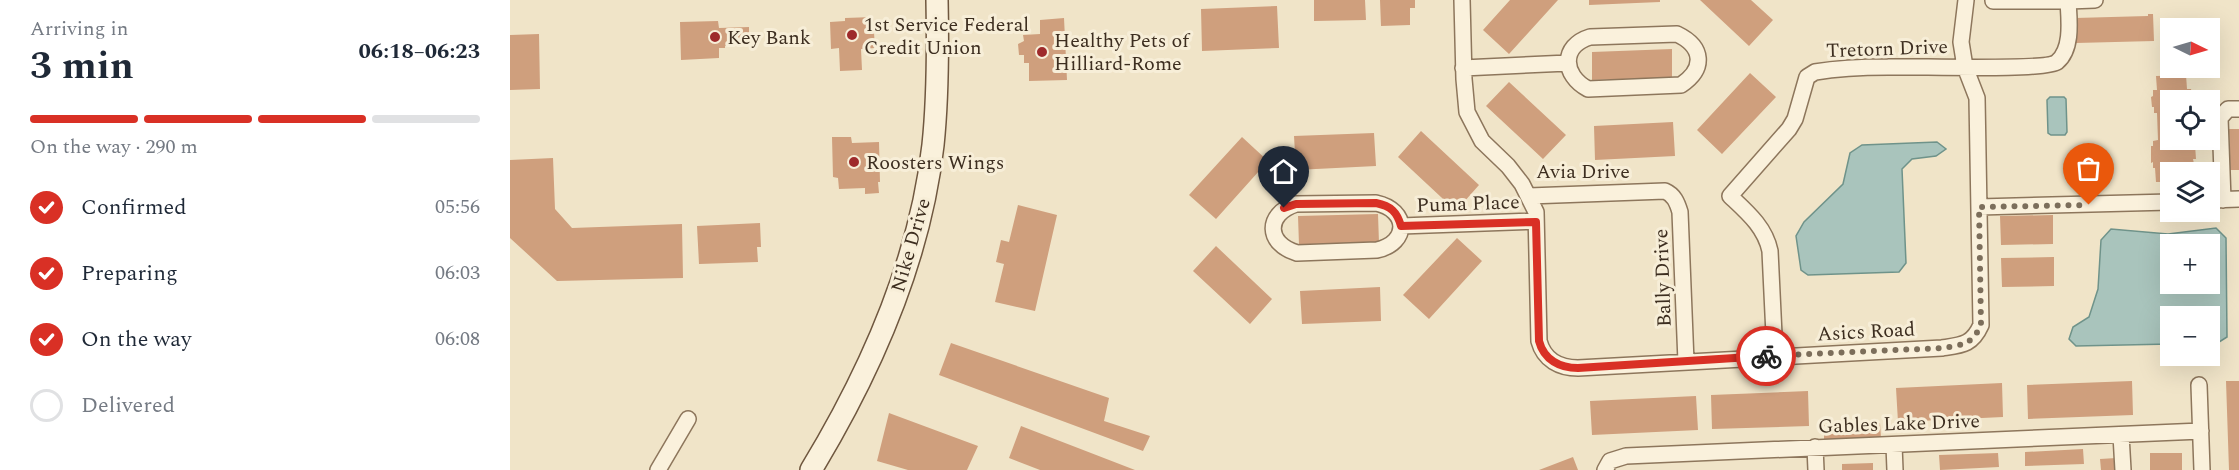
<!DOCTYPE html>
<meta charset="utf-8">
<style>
:root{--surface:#fff;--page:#f2f2f3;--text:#1f2937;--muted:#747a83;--line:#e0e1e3;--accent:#d93025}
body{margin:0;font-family:Spectral,serif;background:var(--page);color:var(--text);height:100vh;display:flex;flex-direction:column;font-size:22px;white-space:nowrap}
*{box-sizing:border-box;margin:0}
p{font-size:20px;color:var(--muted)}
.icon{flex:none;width:33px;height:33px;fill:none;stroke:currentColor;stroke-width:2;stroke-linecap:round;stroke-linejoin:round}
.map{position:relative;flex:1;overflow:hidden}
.details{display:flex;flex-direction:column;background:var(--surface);width:510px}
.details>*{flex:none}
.needle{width:39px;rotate:95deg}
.tools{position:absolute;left:1650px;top:18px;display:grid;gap:12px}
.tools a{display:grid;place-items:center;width:60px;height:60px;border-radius:0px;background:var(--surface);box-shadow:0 6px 24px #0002;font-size:30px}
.pin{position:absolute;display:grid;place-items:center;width:51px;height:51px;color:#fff;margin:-62px -26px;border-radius:50% 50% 50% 0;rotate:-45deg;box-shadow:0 0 6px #0007}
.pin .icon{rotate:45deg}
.courier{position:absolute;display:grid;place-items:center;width:60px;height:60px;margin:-30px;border:4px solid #d93025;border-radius:50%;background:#fff;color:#222;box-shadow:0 2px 8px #0007}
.headline em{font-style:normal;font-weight:700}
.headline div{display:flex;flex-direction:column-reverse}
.headline{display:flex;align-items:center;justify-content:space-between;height:102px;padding:0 30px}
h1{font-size:39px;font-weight:700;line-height:45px}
.bar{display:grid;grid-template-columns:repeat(4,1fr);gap:9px 6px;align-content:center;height:72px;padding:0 30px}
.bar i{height:8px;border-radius:4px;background:var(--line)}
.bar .active{background:var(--accent)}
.bar p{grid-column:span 4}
ol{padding:0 30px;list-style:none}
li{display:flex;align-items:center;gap:18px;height:66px}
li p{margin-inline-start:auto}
li .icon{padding:6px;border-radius:50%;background:var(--accent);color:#fff;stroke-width:4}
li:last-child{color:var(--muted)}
li i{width:33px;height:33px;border:3px solid var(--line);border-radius:50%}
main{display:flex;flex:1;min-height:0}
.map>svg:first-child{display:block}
.water{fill:#a9c4bc;stroke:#6f938a;stroke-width:1.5;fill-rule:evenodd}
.building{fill:#cf9f7d}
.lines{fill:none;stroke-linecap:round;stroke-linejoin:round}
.street-casing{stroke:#8d765c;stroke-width:18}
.secondary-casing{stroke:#6f573f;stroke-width:24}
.street{stroke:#faf1dc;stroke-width:15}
.secondary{stroke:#faf1dc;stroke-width:21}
.done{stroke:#7c6e5b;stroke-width:6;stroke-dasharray:0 10.8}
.route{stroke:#d93025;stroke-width:8}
.poi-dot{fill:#9e2a2b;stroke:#f7eed8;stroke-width:2}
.labels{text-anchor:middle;stroke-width:6;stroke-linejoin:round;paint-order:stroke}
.poi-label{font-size:20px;fill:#3d2e20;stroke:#f7eed8;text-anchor:start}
.street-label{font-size:20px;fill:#3d2e20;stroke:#f7eed8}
</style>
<main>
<section class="details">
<div class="headline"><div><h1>3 min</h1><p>Arriving in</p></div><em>06:18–06:23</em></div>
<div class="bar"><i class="active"></i><i class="active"></i><i class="active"></i><i></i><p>On the way · 290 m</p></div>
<ol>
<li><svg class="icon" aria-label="check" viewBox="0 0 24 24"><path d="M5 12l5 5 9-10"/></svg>Confirmed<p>05:56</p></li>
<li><svg class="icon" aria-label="check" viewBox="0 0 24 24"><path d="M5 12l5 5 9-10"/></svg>Preparing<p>06:03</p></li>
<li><svg class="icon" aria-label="check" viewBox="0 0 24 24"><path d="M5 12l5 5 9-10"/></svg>On the way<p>06:08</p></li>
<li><i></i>Delivered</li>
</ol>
</section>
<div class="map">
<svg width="1729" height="470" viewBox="0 0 1729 470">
<rect width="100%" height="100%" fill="#f0e4c8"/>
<path class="water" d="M1540 97H1554L1556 99 1557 132 1555 135H1541L1538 133 1537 100Z
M1427 142 1436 149 1426 156 1402 159 1392 169 1396 263 1389 272 1298 275 1291 270 1286 236 1294 222 1333 184 1340 153 1352 145Z
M1706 228 1716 238 1717 337 1706 344H1700V316H1660V344L1566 346 1559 339 1563 327 1579 317 1588 289 1591 240 1601 229 1658 234ZM1660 244H1700V284H1660Z"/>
<path class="building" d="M804 0H855L856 20 804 21Z
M870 0H905V8H900V25L871 26Z
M1000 0H1048L999 54 973 30Z
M1079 0H1150V2L1079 5Z
M1190 0H1241L1263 20 1239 46Z
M767 6 769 48 692 51 691 9Z
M1638 14H1643L1644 41 1566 43 1565 18 1638 16Z
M363 17 365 48 351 49 352 70 330 71 329 48 321 49 320 22 335 21V18Z
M554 18 557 80 519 81V63H514V55H509L508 44 514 41 513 35 530 34V20Z
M208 21 209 28 239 27V45L215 46V48H209V58L171 60 170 22Z
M29 34 30 89 0 90V35Z
M1162 49V78L1082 80V52Z
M1240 73 1266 97 1212 154 1187 130Z
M1676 75 1677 89H1681L1683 100H1660V140H1683V146L1685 145 1686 159H1683L1684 164 1681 165V172H1660V182H1646L1645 168H1643V162L1641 163V146H1643V141L1648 140 1647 113H1644V107H1642L1641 97 1643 96V90H1647L1646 76Z
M999 82 1056 135 1033 159 976 106Z
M1163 122 1165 156 1085 160 1084 126Z
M1719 129H1729V170H1720Z
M911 131 969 185 946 211 888 157Z
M864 133 866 166 786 170 784 136Z
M322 137H341L342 143 369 142 370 182H368L369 193 355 194V188L329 189 328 178 323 177Z
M732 137 758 161 706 219 679 195Z
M43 158 45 209 62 228 172 224 173 278 47 281 0 238V160Z
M508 205 547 215 525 311 485 302 494 264 486 262 491 240 499 242Z
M868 214 869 243 789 245 788 216Z
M1543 215V244L1491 245 1490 216Z
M250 223 251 247H247L248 262 189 264 187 226Z
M947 238 972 261 919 319 893 295Z
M706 246 762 299 740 324 683 271Z
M1544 257V286L1492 287 1491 258Z
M870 287 871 321 792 324 790 291Z
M441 343 599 398 594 421 640 436 633 451 429 375Z
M1622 381 1623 415 1518 419 1517 385Z
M1716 381H1729V470H1719Z
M1492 383 1493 417 1388 422 1386 388Z
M1298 391 1299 426 1202 429 1201 395Z
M1186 396 1188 430 1082 435 1080 401Z
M379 413 468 446 457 470H398L367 461Z
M1370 423 1371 438 1314 440V425Z
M511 426 625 470H530L499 458Z
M1573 449 1574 464 1515 466V452Z
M1488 453 1489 467 1430 470 1429 455Z
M1640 453H1672V470H1640Z
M1063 457 1068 470H1029Z
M1606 458V470H1591L1590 459Z
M1363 463V470H1332V464Z"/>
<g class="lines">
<g class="street-casing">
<path id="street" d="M952 0 954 79 957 112 972 141 998 166 1012 184 1026 212 1029 341C1034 360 1050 368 1068 368L1432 348C1452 345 1462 345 1471 325L1467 98 1455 67 1451 42 1456 0
M1558 1 1585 0
M1167 34C1194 47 1195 69 1171 85L1078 89C1052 75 1051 46 1080 37Z
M953 68 1058 63
M1019 196 1155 191C1164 195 1167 202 1170 212L1176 362
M1700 200 1729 199
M1713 200 1710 118 1718 109H1729
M866 203C899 210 899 243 867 250L787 253C756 244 755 214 786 204Z
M1469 207 1660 202
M891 226 1026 221
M1265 356 1260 251C1255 227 1237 212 1220 196L1279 129 1285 119 1297 77 1305 72C1329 68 1354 67 1378 67 1403 66 1536 71 1547 62 1563 49 1559 19 1558 1H1483
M1689 385 1692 470
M1611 435 1613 470
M1384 445 1385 470
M1305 447 1306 470
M148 470 178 419
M1095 470 1100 461 1116 456 1691 431"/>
</g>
<g class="secondary-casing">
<path id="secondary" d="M301 470C361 371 410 261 423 145 428 97 428 48 427 0"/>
</g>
<use href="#street" class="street"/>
<use href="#secondary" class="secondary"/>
</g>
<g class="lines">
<path class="done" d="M1256 356 1432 348C1452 345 1462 345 1471 325L1469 207 1579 205"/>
<path class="route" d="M774 208 786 204 866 203C881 206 887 212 891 226L1026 222 1029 341C1034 360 1050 368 1068 368L1256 356"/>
</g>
<g class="poi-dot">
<circle cx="342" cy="35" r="6"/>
<circle cx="205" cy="37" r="6"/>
<circle cx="532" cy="52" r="6"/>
<circle cx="344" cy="162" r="6"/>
</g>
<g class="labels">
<g class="poi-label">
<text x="354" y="31">1st Service Federal<tspan x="354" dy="23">Credit Union</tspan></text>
<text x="217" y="44">Key Bank</text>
<text x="544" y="47">Healthy Pets of<tspan x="544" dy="23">Hilliard-Rome</tspan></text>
<text x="356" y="169">Roosters Wings</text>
</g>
<g class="street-label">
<text transform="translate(1377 48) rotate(-2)" y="7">Tretorn Drive</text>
<text x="1073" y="178">Avia Drive</text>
<text transform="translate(958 203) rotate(-2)" y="7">Puma Place</text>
<text transform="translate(400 245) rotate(-74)" y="7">Nike Drive</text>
<text transform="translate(1152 278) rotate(-92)" y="7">Bally Drive</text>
<text transform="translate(1356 331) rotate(-3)" y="7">Asics Road</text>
<text transform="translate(1389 423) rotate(-2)" y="7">Gables Lake Drive</text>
</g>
</g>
</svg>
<div class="tools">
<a><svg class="needle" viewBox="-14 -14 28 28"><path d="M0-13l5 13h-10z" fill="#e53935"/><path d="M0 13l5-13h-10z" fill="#747a83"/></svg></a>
<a><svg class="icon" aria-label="locate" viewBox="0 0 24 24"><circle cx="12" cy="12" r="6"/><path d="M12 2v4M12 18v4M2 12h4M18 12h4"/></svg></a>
<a><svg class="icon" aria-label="layers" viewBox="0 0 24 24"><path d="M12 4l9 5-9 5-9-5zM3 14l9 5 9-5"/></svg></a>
<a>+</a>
<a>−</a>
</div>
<div class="pin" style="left:1579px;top:205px;background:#ea580c"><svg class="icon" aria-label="bag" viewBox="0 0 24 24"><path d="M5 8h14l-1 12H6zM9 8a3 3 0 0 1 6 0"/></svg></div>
<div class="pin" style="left:774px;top:208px;background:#1f2937"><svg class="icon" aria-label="home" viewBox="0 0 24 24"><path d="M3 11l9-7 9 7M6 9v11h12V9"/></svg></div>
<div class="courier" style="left:1256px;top:356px"><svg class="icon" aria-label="bike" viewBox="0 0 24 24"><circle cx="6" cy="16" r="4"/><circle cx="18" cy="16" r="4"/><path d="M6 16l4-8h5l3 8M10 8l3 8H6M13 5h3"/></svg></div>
</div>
</main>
